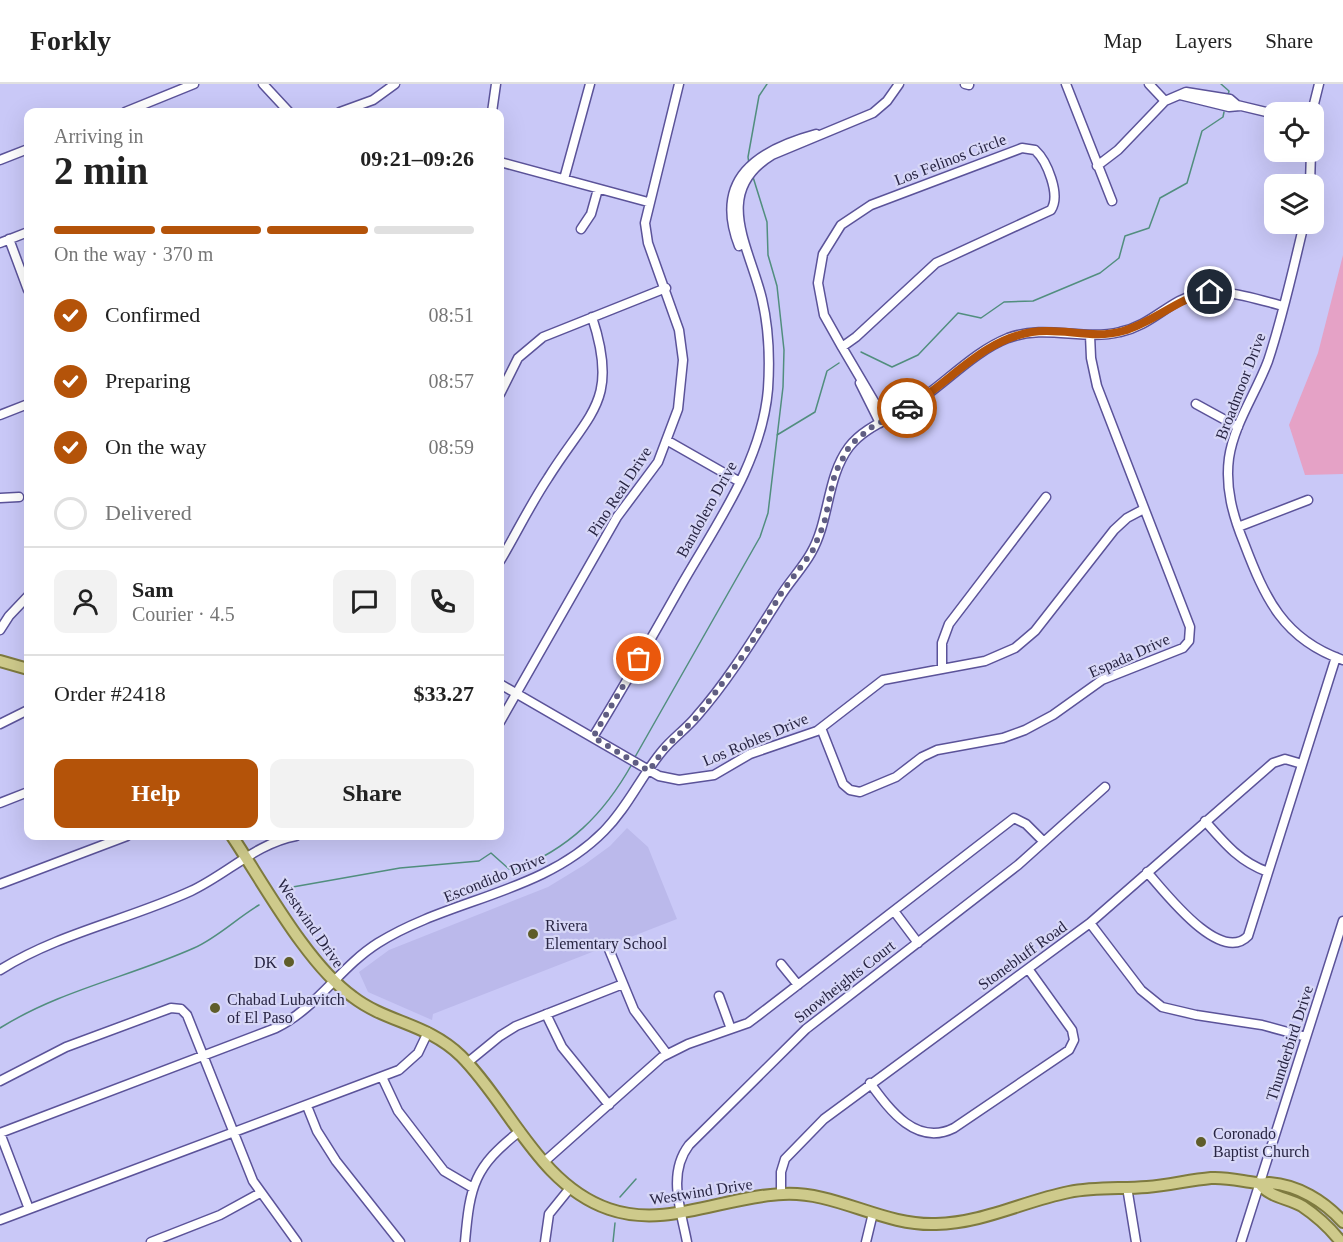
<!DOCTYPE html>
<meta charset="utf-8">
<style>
:root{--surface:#fff;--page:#f2f2f2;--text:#222;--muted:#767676;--line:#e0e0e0;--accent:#b45309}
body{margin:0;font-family:"Times New Roman",serif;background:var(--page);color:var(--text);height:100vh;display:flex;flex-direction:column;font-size:22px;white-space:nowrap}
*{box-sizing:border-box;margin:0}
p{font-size:20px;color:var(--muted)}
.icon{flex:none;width:33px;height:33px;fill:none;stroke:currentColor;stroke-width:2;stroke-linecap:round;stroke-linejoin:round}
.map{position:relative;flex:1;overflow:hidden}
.side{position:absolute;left:24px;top:24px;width:480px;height:732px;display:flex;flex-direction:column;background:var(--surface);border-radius:12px;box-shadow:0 6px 24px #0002}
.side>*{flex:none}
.tools{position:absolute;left:1264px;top:18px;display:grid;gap:12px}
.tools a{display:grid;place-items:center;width:60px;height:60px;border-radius:12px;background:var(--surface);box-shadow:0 6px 24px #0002;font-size:30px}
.pin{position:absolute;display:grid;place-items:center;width:51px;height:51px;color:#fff;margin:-26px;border:3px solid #fff;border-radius:50%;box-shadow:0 2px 6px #0007}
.courier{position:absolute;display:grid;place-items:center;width:60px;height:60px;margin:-30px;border:4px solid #b45309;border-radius:50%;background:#fff;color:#222;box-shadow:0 2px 8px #0007}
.head em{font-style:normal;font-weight:700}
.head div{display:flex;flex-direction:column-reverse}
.head{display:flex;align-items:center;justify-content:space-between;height:102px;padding:0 30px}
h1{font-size:39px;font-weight:700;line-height:45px}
.bar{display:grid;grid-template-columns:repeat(4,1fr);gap:9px 6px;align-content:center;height:72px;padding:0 30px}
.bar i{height:8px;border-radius:4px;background:var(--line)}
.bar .on{background:var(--accent)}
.bar p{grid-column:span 4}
.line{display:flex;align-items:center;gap:15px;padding:0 30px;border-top:2px solid var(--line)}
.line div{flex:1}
.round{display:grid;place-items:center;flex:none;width:63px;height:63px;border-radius:12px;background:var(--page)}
ol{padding:0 30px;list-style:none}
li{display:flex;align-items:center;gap:18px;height:66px}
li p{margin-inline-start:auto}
li .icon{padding:6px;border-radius:50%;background:var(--accent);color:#fff;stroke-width:4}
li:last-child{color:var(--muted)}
li i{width:33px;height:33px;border:3px solid var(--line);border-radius:50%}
.button{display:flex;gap:12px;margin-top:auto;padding:12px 30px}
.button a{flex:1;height:69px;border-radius:12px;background:var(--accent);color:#fff;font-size:24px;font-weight:700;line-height:69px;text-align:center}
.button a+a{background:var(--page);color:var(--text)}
header{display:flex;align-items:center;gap:36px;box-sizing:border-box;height:84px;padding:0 30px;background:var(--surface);border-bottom:2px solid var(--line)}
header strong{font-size:28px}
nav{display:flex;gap:33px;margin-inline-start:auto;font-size:21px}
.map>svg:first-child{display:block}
.built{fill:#bbb9eb}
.green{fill:#e5a2c6}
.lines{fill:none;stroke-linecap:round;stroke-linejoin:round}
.stream{stroke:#518e7e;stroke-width:1.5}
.minor-casing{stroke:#5b5399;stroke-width:11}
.major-casing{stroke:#7e7a3f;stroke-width:14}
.minor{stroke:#fff;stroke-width:8}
.major{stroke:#ceca8b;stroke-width:10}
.done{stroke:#605e82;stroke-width:6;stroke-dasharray:0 10.8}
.route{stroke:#b45309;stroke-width:8}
.poi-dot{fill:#5f5d29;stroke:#d7d7f7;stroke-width:2}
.labels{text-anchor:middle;stroke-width:4.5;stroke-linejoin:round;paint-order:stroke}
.street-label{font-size:16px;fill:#282543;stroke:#d7d7f7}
.poi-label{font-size:16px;fill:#282543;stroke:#d7d7f7;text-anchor:start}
</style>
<header>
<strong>Forkly</strong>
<nav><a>Map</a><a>Layers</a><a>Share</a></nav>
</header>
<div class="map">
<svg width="1343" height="1158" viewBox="0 0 1343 1158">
<rect width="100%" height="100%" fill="#c9c8f7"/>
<path class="built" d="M627 744 648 763 677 835 433 930 432 936 368 908 359 888 389 866 548 803 584 781 610 762Z"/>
<path class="green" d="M1343 171V390L1305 391 1289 341 1318 269Z"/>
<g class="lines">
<path class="stream" d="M1221 0 1229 7 1228 11
M749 80 748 73 759 12 767 0
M861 268 892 283 918 271 958 229 981 234 1004 218 1033 217 1100 189 1119 174 1125 152 1149 144 1160 114 1187 99 1202 47 1223 33 1224 28
M777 351 815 328 827 287 839 279
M635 673 760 453 768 429 783 303 784 266 777 202 768 171 767 138 753 93
M287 804 400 784 479 777 491 769 509 785 514 786C569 765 604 730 632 680
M0 944C61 906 129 893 194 864 217 854 237 834 259 821
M620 1113 636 1095
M613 1158 615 1139"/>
<g class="minor-casing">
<path id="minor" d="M263 0 289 28
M965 0 969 1
M1066 0 1112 117
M1149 0 1165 17
M1180 11 1229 23 1240 22
M125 28 194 0
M340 28 373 16 395 0
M492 28 496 0
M1312 28 1319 0
M1022 64 1035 66C1047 77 1061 111 1051 126L936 179 856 253 842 263 824 231 818 199 823 170 841 141 871 121Z
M0 76 28 65
M500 78 648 118
M1097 82 1118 66 1165 17 1186 8 1230 15 1237 21 1275 30
M564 95 590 0
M1310 100 1311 68
M1304 140C1293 185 1283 232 1268 277 1256 309 1234 340 1229 374 1225 404 1233 432 1244 459 1265 514 1283 555 1343 576
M581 145 591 130 598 105
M9 155 28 206
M0 159 28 148
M739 162C713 95 757 66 816 50
M842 263 885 336
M860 299 880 339
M500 310 518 274 543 253 666 204
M1196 320 1238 343
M0 331 28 320
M668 357 740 398
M0 414 19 413
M1238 443 1308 416
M500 477C516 450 530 421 548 394 589 328 620 318 592 233
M0 546 9 532 28 512
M942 585V559L949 540 1046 413
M500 600 659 692 679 696 714 691 750 670 817 647 883 596 985 577 1015 564 1035 547 1114 446 1127 434 1144 425
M500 638 617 433 658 378 678 325 683 276 679 246 648 159 645 139 679 0
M0 640 28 626
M821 644 843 700 850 706 860 708 896 693 922 673 937 666 1003 654 1025 646 1053 631 1102 596 1183 564 1189 557 1190 543 1097 302 1091 274 1090 251
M593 653C624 603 653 551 682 500 717 439 762 377 768 305 770 275 769 245 762 215 750 164 711 108 772 71L873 29 887 17 899 0
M0 719 28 708
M1205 737C1225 760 1240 778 1268 788
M1147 788C1164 807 1220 881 1248 852L1336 573
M0 800 127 752
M894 827 918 859
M1090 839 1141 906 1162 923 1196 931 1262 941 1306 953
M608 863 634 926 667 970
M781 880 798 901
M0 886C59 849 128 836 191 807 227 790 257 759 296 752
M719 912 731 945
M546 930 562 963 609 1021
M467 979 500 952 516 942 623 900
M382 993 398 1027 444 1087 473 1104
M0 997 66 963 171 924 181 925 187 931 253 1097 297 1158
M870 999C889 1025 916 1063 954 1044L1069 966 1074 956 1072 946 1029 886
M307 1022 317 1047 336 1077 400 1158
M0 1049 276 944C317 924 340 883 378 859 450 814 542 810 604 747 628 723 641 692 663 666 673 654 686 645 696 633 728 597 754 554 780 513 789 498 802 485 811 469 830 436 826 394 849 363 865 342 893 334 915 319 946 299 973 268 1008 254 1046 240 1082 257 1120 248 1144 243 1159 228 1179 217 1213 199 1249 213 1283 222
M0 1049 29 1125
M544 1078 662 973 688 960 748 939 760 930 1014 734 1026 740 1043 757
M1127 1103 1136 1158
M781 1110V1088L785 1075 824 1035 1090 839 1273 679 1285 675 1302 680
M0 1136 399 986 418 969 428 948
M151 1158 220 1131 260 1109
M465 1158C470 1101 474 1083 520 1047
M545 1158 549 1130 570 1104
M687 1158C681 1126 667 1090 689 1061L806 945 1018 781 1105 703
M866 1158 873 1129
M1241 1158 1343 837"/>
</g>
<g class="major-casing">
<path id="major" d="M0 577 28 585
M232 752C264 800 307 880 353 913 387 939 427 939 461 972 510 1021 539 1101 609 1125 666 1145 725 1112 783 1110 836 1107 882 1142 936 1140 983 1139 1024 1117 1069 1108 1095 1103 1120 1105 1147 1103 1169 1101 1190 1096 1211 1094 1227 1093 1241 1097 1257 1099 1261 1100 1265 1099 1269 1099 1298 1101 1324 1117 1343 1138
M1260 1100C1269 1113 1288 1114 1302 1122 1317 1132 1330 1144 1341 1158"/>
</g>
<use href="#minor" class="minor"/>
<use href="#major" class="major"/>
</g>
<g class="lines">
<path class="done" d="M639 575 593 653 649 687 664 665 697 633 745 569 782 508 812 468 824 440 835 389 850 361 872 343 907 324"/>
<path class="route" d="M907 324C949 300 981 256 1032 248 1062 243 1092 256 1123 247 1155 238 1177 214 1210 208"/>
</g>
<g class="poi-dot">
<circle cx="533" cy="850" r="6"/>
<circle cx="289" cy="878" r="6"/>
<circle cx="215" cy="924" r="6"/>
<circle cx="1201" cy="1058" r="6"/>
</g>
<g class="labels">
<g class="street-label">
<text transform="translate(950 75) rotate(-21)" y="6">Los Felinos Circle</text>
<text transform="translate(1240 302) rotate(-69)" y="6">Broadmoor Drive</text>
<text transform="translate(619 407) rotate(-57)" y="6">Pino Real Drive</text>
<text transform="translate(706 425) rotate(-61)" y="6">Bandolero Drive</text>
<text transform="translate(1129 571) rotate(-24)" y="6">Espada Drive</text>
<text transform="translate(755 655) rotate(-23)" y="6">Los Robles Drive</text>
<text transform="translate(494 793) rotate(-22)" y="6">Escondido Drive</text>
<text transform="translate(311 839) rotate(55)" y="6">Westwind Drive</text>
<text transform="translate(1022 871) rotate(-36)" y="6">Stonebluff Road</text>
<text transform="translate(844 897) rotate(-38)" y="6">Snowheights Court</text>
<text transform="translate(1289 959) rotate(-72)" y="6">Thunderbird Drive</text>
<text transform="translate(701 1107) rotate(-9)" y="6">Westwind Drive</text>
</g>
<g class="poi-label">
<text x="545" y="847">Rivera<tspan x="545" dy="18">Elementary School</tspan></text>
<text x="277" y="884" text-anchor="end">DK</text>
<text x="227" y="921">Chabad Lubavitch<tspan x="227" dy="18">of El Paso</tspan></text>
<text x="1213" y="1055">Coronado<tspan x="1213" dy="18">Baptist Church</tspan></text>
</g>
</g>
</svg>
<div class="tools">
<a><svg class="icon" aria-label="locate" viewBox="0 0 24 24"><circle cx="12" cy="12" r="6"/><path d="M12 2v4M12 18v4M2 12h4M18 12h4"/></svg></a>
<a><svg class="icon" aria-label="layers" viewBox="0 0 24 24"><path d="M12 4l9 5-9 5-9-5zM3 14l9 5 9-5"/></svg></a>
</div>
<div class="pin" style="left:639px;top:575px;background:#ea580c"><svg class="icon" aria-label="bag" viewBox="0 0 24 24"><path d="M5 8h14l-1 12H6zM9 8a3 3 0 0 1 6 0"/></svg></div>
<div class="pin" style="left:1210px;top:208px;background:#1f2937"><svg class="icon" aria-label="home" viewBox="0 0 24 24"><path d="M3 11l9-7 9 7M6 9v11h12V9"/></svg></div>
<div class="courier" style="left:907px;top:324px"><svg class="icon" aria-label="car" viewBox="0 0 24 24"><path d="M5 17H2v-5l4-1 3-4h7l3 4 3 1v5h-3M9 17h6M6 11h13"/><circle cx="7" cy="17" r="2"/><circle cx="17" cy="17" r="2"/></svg></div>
<section class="side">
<div class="head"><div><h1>2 min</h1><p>Arriving in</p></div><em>09:21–09:26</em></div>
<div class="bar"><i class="on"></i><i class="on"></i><i class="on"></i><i></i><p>On the way · 370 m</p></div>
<ol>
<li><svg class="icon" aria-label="check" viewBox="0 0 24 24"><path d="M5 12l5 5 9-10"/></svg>Confirmed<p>08:51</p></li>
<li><svg class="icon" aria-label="check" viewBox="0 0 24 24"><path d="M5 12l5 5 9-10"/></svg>Preparing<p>08:57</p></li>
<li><svg class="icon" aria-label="check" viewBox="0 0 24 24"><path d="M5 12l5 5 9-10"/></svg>On the way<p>08:59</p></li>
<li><i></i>Delivered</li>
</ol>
<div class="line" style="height:108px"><a class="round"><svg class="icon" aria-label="person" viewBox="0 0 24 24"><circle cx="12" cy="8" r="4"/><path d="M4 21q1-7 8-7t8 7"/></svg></a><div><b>Sam</b><p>Courier · 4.5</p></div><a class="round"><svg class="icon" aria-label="chat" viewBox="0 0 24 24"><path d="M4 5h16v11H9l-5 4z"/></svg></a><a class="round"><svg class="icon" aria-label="phone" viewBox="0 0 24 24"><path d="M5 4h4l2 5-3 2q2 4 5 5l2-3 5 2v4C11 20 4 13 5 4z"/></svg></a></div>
<div class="line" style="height:78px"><div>Order #2418</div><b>$33.27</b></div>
<div class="button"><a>Help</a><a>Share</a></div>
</section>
</div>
